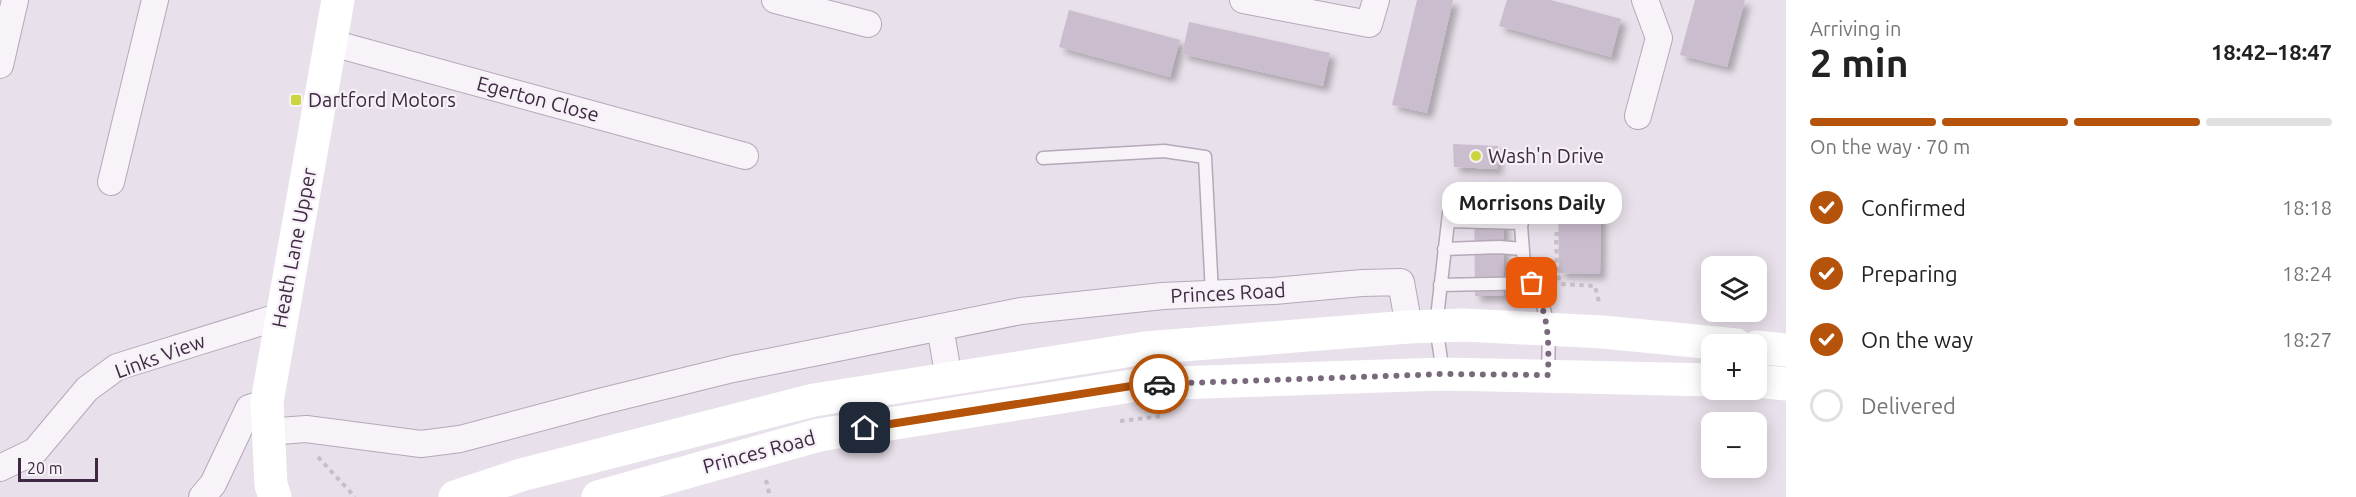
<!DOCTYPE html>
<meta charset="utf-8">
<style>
:root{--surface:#fff;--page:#f2f2f2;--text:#222;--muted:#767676;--line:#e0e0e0;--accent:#b45309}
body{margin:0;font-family:Ubuntu,sans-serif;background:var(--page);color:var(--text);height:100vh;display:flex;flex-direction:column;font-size:22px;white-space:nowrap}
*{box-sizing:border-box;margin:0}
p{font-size:20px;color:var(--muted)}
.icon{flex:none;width:33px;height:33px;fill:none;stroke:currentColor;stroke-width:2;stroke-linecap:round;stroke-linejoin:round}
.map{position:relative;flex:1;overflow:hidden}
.side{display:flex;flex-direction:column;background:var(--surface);width:570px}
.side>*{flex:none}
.tools{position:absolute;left:1701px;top:256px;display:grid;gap:12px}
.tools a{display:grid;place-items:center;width:66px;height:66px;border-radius:12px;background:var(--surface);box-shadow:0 3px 15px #0003;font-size:30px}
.scale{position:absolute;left:18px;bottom:15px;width:80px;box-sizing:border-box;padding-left:6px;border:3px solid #3e2842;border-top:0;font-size:16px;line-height:21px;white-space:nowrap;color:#3e2842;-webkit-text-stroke:4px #f6f0f7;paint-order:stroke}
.pin{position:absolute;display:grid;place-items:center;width:51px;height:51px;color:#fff;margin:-26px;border-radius:12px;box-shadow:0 3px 9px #0006}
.courier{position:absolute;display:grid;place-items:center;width:60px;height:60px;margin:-30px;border:4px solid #b45309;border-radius:50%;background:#fff;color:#222;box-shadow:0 2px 8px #0007}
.bubble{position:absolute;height:42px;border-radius:18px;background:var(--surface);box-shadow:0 3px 15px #0003;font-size:20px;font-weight:700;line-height:42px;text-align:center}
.overview em{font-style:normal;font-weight:700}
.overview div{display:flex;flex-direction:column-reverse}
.overview{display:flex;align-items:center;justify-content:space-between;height:102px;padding:0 24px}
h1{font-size:39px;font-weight:700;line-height:45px}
.bar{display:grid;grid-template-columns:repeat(4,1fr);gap:9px 6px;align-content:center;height:72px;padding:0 24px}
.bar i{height:8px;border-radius:4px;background:var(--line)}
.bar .current{background:var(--accent)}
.bar p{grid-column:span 4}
ol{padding:0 24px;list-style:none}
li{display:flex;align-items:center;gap:18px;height:66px}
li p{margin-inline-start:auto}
li .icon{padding:6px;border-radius:50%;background:var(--accent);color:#fff;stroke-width:4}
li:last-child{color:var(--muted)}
li i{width:33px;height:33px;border:3px solid var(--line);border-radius:50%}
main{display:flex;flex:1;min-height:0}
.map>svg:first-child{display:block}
.building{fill:#cabdcd;filter:url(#shadow)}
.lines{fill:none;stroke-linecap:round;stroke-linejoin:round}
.lane-casing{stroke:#b5a9b8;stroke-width:15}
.street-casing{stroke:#b5a9b8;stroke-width:28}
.path{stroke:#c7bec9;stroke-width:4;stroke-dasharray:4.5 4.5;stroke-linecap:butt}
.lane{stroke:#f7f3f8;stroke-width:12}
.street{stroke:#f7f3f8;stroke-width:26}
.secondary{stroke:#fff;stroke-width:33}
.done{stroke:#7a687d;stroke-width:6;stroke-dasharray:0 10.8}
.route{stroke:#b45309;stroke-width:8}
.poi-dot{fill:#cbd53f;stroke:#f6f0f7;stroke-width:2}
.labels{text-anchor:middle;stroke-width:4.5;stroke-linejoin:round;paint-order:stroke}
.street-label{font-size:20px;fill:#3e2842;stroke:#f6f0f7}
.poi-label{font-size:20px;fill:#3e2842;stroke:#f6f0f7;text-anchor:start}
</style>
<main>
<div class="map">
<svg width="1786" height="497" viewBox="0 0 1786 497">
<defs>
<filter id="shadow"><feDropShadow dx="5.5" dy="5.5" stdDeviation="3" flood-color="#0004"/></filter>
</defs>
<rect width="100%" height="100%" fill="#e8e0ea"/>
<path class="building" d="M1417 0H1453L1427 113 1392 105Z
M1507 0H1551L1621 19 1611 57 1499 26Z
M1695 0H1745L1727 67 1680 55Z
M1069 10 1180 40 1170 77 1059 47Z
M1189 22 1330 53 1323 86 1182 54Z
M1453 144 1498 146 1497 169 1454 167Z
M1474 187H1503L1504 296H1475Z
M1558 193H1601L1600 274 1559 273Z"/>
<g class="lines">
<g class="lane-casing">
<path id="lane" d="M1043 158 1164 151 1205 157 1212 294
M1449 221 1522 223
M1444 249 1499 247 1522 249
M1440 285 1532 283
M1443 373 1436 326 1451 196 1461 190 1510 192 1519 199 1524 265 1542 302 1549 329 1548 375"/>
</g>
<g class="street-casing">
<path id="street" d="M775 0 868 24
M1243 0 1369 24 1376 0
M332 43 745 156
M0 65 15 0
M1638 116 1659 38 1645 0
M111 182 155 0
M940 327 949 379
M267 432 306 429 421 444 460 439 599 402 733 369 1021 311 1163 296 1274 291 1362 283 1401 282 1409 327
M0 468 35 451 87 389 117 367 281 316
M202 497 213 484 249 408 267 402"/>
</g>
<path class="path" d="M1559 234H1556L1557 273 1561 284 1595 286 1599 302
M1120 421 1163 416
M318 457 355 497
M766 480 770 497"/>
<use href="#lane" class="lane"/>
<use href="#street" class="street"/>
<path class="secondary" d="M1756 347 1786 350
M1756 381 1786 384
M275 497 271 485 267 402 338 0
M455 497 521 475 814 400 1145 348 1409 327 1464 325 1603 332 1736 345
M598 497 819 435 1144 384 1443 374 1712 380"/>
</g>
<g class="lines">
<path class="done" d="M1159 384 1443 374 1548 375C1549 339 1549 316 1532 283"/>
<path class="route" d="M865 428 1144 384H1159"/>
</g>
<g class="poi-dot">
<rect x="290" y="94" width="12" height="12" rx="3"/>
<circle cx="1476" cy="156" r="6"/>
</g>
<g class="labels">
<g class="street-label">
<text transform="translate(538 99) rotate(15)" y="7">Egerton Close</text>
<text transform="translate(294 248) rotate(-79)" y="7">Heath Lane Upper</text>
<text transform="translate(1228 293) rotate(-3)" y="7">Princes Road</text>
<text transform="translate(160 356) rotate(-20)" y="7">Links View</text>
<text transform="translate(759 452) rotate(-15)" y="7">Princes Road</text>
</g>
<g class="poi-label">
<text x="308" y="107">Dartford Motors</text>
<text x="1488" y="163">Wash'n Drive</text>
</g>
</g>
</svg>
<div class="tools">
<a><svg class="icon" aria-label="layers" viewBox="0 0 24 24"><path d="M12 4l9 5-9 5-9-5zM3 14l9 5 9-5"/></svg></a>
<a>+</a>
<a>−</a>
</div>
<div class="scale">20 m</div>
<div class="pin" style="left:1532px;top:283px;background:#ea580c"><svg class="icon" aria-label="bag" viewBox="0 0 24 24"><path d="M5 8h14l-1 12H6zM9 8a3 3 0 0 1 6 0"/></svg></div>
<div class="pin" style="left:865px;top:428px;background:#1f2937"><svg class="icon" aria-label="home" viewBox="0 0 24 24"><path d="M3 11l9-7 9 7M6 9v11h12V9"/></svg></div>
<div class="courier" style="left:1159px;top:384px"><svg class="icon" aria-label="car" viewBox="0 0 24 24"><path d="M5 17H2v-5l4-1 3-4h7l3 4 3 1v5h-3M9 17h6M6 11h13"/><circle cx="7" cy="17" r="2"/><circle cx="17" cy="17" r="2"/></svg></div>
<div class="bubble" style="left:1442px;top:182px;width:180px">Morrisons Daily</div>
</div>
<section class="side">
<div class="overview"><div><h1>2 min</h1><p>Arriving in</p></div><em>18:42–18:47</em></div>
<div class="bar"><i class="current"></i><i class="current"></i><i class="current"></i><i></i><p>On the way · 70 m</p></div>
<ol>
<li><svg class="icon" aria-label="check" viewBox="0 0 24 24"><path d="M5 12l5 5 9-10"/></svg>Confirmed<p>18:18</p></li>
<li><svg class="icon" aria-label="check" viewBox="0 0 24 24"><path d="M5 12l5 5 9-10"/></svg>Preparing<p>18:24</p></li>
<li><svg class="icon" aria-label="check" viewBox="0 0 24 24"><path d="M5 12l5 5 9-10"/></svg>On the way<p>18:27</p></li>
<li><i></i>Delivered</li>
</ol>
</section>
</main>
